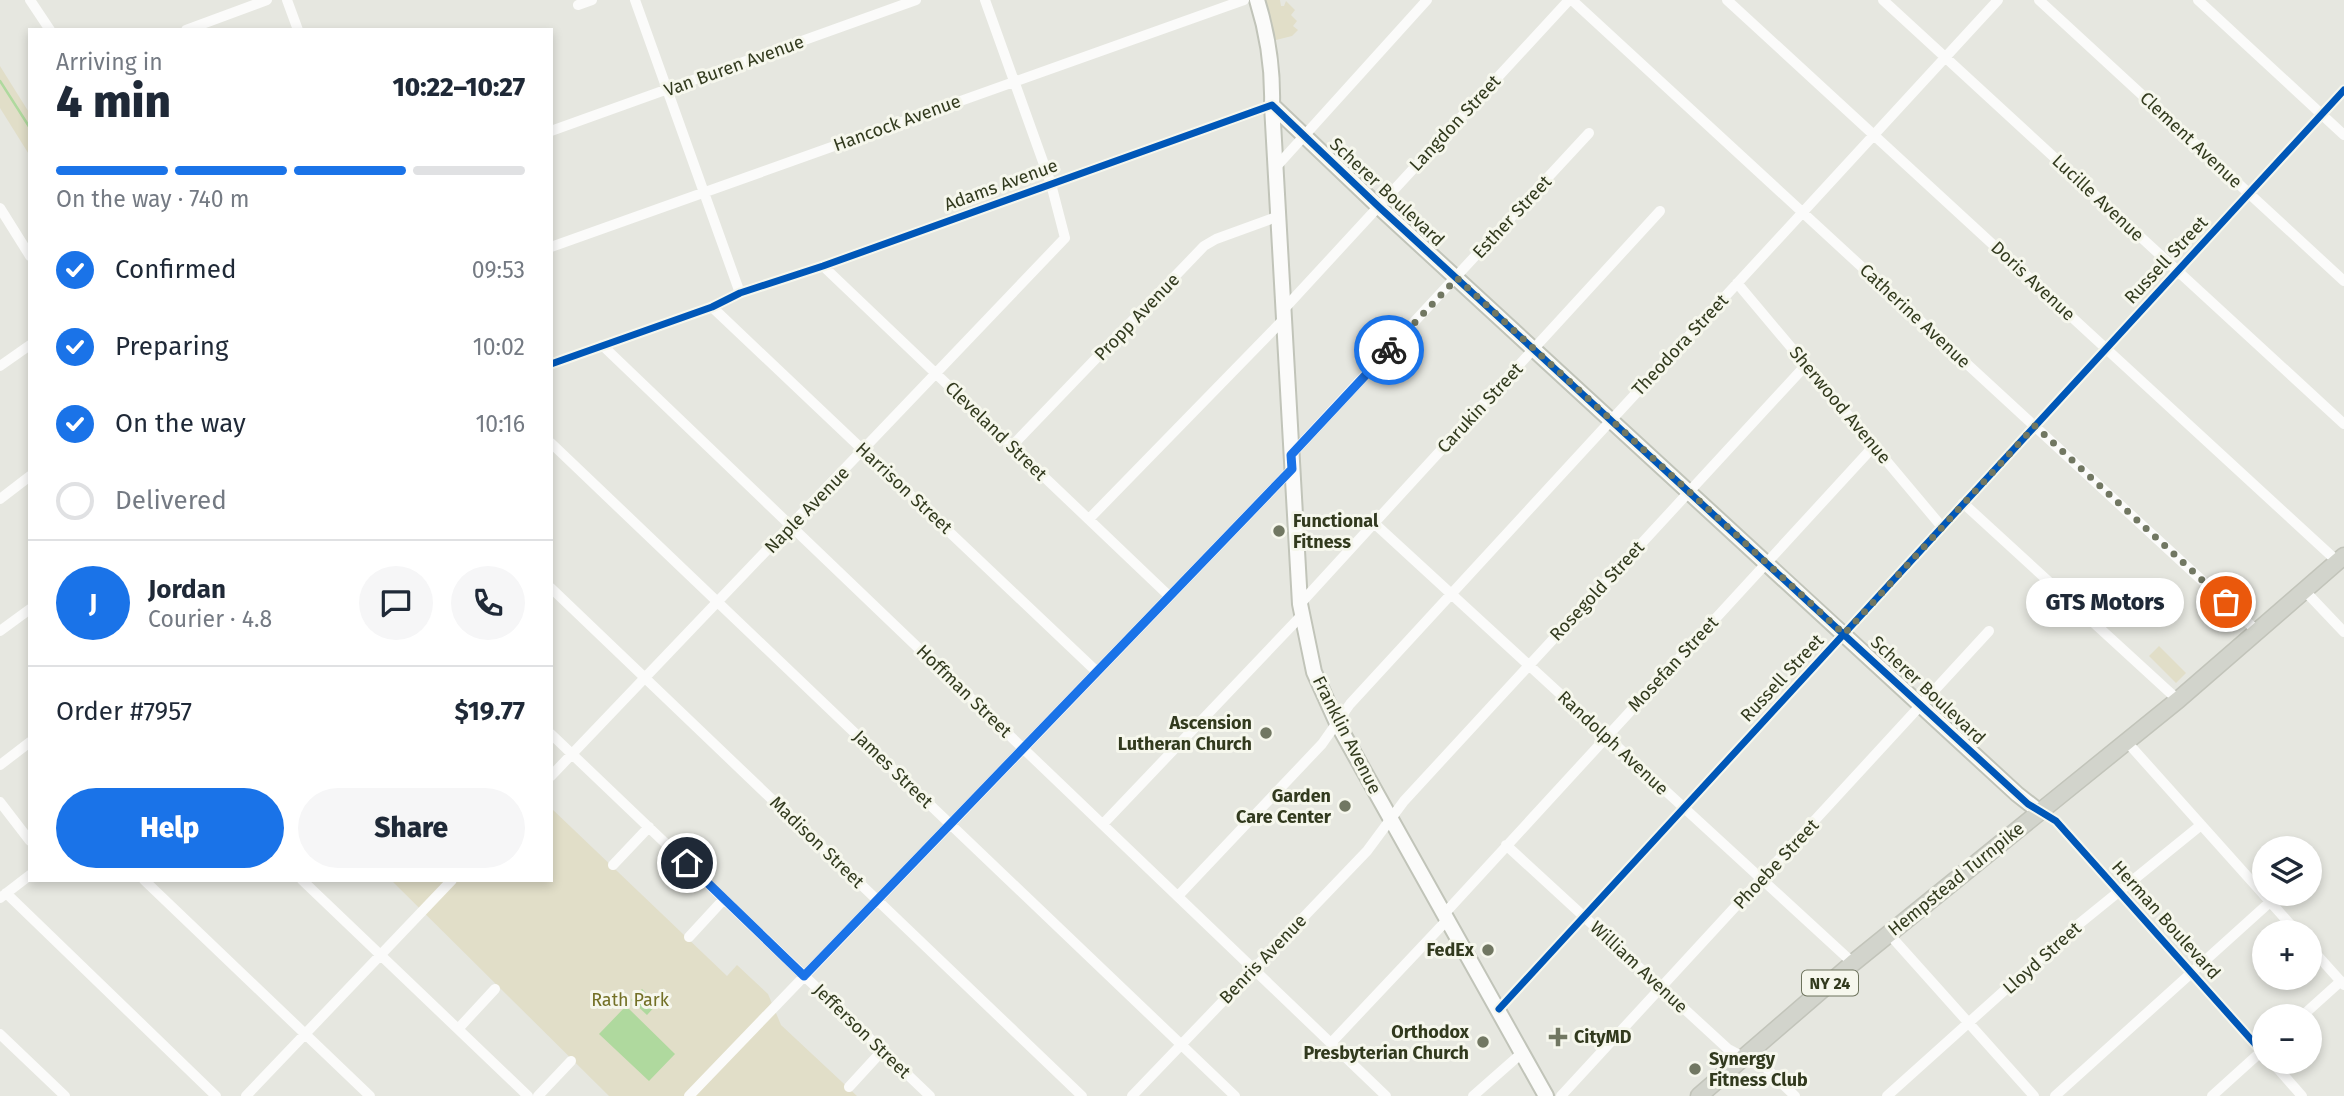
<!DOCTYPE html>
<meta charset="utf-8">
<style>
:root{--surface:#fff;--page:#f6f6f7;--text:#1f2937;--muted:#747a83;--line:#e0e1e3;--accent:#1a73e8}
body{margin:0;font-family:"Fira Sans",sans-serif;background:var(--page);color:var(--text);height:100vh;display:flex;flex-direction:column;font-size:26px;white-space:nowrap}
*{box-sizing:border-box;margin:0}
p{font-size:23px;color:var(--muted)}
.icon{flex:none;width:38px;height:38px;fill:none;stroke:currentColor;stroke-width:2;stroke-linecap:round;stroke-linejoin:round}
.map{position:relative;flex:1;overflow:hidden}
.details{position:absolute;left:28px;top:28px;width:525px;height:854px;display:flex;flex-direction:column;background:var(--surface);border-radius:0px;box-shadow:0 4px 10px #0003}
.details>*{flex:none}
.buttons{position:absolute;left:2252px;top:836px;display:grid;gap:14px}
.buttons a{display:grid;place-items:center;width:70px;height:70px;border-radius:50%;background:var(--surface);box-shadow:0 4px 10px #0003;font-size:35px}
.pin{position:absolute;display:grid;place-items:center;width:60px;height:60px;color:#fff;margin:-30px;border:4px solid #fff;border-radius:50%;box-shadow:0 2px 7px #0007}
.courier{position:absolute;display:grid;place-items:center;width:70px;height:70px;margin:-35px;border:5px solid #1a73e8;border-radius:50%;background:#fff;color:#222;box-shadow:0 2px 9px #0007}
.bubble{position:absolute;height:49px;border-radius:24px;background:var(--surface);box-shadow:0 4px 10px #0003;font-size:23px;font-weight:800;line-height:49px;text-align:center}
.overview em{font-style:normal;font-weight:800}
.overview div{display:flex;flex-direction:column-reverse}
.overview{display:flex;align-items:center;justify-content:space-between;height:119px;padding:0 28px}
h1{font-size:46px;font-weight:800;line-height:52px}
.bar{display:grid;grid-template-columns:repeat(4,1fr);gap:10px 7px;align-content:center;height:84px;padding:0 28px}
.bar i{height:9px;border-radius:5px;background:var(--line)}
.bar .current{background:var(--accent)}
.bar p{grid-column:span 4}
.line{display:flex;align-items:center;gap:18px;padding:0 28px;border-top:2px solid var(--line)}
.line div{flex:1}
.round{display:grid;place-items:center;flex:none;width:74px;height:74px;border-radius:37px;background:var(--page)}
ol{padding:0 28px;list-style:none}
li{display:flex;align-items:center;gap:21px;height:77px}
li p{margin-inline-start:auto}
li .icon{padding:7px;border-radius:50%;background:var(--accent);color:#fff;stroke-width:4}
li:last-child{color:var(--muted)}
li i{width:38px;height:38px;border:4px solid var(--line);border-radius:50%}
.action{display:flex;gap:14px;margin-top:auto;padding:14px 28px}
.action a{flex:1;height:80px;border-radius:42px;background:var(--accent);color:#fff;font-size:28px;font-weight:800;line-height:80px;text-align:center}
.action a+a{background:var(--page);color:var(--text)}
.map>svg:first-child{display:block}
.green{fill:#e1dec8}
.water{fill:#afd99e}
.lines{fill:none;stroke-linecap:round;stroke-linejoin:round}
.stream{stroke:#afd99e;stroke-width:2.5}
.secondary-casing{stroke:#c1c4b9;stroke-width:18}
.primary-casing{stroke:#c2c4ba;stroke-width:19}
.street{stroke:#fbfbfa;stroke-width:10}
.secondary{stroke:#fbfbfa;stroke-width:14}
.primary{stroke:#d2d4cc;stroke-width:16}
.cycleway-casing{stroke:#f6f7ed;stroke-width:11}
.cycleway{stroke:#0057b8;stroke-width:7}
.done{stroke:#717762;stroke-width:7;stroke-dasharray:0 12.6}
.route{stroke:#1a73e8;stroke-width:9}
.poi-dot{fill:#717762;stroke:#f6f7ed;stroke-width:2.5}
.labels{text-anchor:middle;stroke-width:6;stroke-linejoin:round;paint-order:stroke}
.shield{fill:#f6f7ed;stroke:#6d735c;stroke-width:2}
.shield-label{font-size:16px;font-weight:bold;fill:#323a1e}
.street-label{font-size:18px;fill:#323a1e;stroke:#f6f7ed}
.poi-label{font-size:18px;font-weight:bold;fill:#323a1e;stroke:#f6f7ed;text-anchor:end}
.park-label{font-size:18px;fill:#737026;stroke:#f6f7ed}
</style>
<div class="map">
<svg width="2344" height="1096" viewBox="0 0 2344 1096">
<rect width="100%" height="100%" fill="#e6e7e0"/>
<path class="green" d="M1260 0H1280L1281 6H1284L1286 1 1295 10 1291 15 1297 21 1293 26 1298 30 1292 36 1268 42Z
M0 66 30 114V156L0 108Z
M2159 646 2186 673 2176 683 2149 656Z
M551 808 727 976 737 965 768 994 781 1025 857 1096H609L391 880H551Z"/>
<path class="water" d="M642 989 657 1004 647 1015 631 1000Z
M626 1006 675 1054 649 1081 599 1034Z"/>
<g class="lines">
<path class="stream" d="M0 81 30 128"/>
<g class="secondary-casing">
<path id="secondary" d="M1257 0C1268 35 1273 69 1272 105L1300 604 1314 672 1337 723 1546 1096
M1272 105 1379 207 2017 794 2040 812"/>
</g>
<g class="primary-casing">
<path id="primary" d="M1699 1096 1853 963 2178 700 2344 556"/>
</g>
<path class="street" d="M30 0 50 30
M287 0 298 30
M635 0 740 293
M1572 0 2258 632
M1727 0 2338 562
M1883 0 2344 424
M2039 0 2344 281
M2198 0 2344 135
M578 5 592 0
M186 30 267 0
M551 131 916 0
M1276 167 1427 0
M0 208 30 256
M551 247 1244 0
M823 266 1168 595
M1737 283 1942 527
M712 307 1096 671
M1284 309 1569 0
M602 345 1386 1096
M551 364 712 307 740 293 823 266 1272 105
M0 366 30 345
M551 443 1235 1096
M1012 446 1204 246 1216 239 1279 216
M1291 455 1589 133
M0 499 30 476
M1963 503 2178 700
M1089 519 1284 319
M1374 523 1853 963
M551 588 1082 1096
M2305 591 2344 632
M1300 604 1660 211
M0 631 30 609
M551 734 930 1096
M2127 742 2298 933
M0 765 30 742
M551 776 1065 238 1051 184 985 0
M0 802 30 841
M2040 812 2056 821 2264 1054
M1103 824 1301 616
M1506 845 1728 1049 1743 1057 1761 1063 1795 1096
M613 865 649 827
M144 880 370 1096
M302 880 528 1096
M6 893 216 1096
M1178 896 1322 744 1350 704 1998 0
M0 898 30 875
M1445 913 1874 446
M1889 934 2034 1096
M689 937 724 899
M2310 947 2344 985
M1499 1009 2344 90
M2301 1017 2341 981
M458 1029 495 989
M0 1034 65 1096
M1331 1043 1448 919
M2272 1062 2302 1096
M849 1087 882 1051
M246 1096 452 880
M538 1096 571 1061
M689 1096 1292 469
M1132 1096 1367 851 1404 801 1806 365
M1473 1096 1523 1052
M1561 1096 1989 631
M1887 1096 2074 928 2201 825
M2055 1096 2270 902
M2212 1096 2264 1049"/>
<use href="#secondary" class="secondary"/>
<use href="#primary" class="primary"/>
<g class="cycleway-casing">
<path id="cycleway" d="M551 364 712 307 740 293 823 266 1272 105 1379 207 2028 804 2056 821 2264 1054
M1499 1009 2344 90"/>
</g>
<use href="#cycleway" class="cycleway"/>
</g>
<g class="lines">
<path class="done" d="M1389 350 1457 278 1844 634 2035 426 2226 602"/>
<path class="route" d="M687 863 804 976 1292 469 1291 455 1389 350"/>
</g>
<g class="poi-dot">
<circle cx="1279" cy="531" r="7"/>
<circle cx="1266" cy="733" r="7"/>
<circle cx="1345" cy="806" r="7"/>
<circle cx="1488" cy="950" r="7"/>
<path d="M1554.5 1026.5h7v7h7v7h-7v7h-7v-7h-7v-7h7z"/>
<circle cx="1483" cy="1042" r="7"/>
<circle cx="1695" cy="1069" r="7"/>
</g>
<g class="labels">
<rect class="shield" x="1802" y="970.5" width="56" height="25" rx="5"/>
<g class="shield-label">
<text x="1830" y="989">NY 24</text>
</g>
<g class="street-label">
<text transform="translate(734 66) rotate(-20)" y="6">Van Buren Avenue</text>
<text transform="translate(897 123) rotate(-20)" y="6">Hancock Avenue</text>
<text transform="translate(1455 123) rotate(-47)" y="6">Langdon Street</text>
<text transform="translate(2191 140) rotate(43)" y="6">Clement Avenue</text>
<text transform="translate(1001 185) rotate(-20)" y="6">Adams Avenue</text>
<text transform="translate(1387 192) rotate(43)" y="6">Scherer Boulevard</text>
<text transform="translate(2098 198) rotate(43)" y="6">Lucille Avenue</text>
<text transform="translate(1512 217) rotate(-47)" y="6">Esther Street</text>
<text transform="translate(2166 260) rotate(-47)" y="6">Russell Street</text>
<text transform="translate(2033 281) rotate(43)" y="6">Doris Avenue</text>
<text transform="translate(1915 316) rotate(43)" y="6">Catherine Avenue</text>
<text transform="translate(1137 317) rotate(-46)" y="6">Propp Avenue</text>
<text transform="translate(1680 345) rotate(-47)" y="6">Theodora Street</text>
<text transform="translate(1840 405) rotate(50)" y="6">Sherwood Avenue</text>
<text transform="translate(1480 408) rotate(-47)" y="6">Carukin Street</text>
<text transform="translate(996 431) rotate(44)" y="6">Cleveland Street</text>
<text transform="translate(904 488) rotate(43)" y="6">Harrison Street</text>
<text transform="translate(807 510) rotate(-46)" y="6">Naple Avenue</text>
<text transform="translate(1597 591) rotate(-47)" y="6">Rosegold Street</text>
<text transform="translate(1673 664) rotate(-47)" y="6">Mosefan Street</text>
<text transform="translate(1782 678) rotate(-47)" y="6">Russell Street</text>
<text transform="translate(1928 690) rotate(43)" y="6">Scherer Boulevard</text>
<text transform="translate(964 691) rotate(44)" y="6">Hoffman Street</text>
<text transform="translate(1347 735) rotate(63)" y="6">Franklin Avenue</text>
<text transform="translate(1613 743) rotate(43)" y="6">Randolph Avenue</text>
<text transform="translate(893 769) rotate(44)" y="6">James Street</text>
<text transform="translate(817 842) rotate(44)" y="6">Madison Street</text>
<text transform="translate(1776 864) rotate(-47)" y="6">Phoebe Street</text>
<text transform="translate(1956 879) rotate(-39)" y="6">Hempstead Turnpike</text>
<text transform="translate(2166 920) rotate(48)" y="6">Herman Boulevard</text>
<text transform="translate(2042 958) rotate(-42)" y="6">Lloyd Street</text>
<text transform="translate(1263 959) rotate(-46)" y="6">Benris Avenue</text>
<text transform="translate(1639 967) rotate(43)" y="6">William Avenue</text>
<text transform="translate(862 1031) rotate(44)" y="6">Jefferson Street</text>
</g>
<g class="poi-label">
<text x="1293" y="527" text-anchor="start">Functional<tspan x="1293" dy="21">Fitness</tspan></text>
<text x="1252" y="729">Ascension<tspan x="1252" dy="21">Lutheran Church</tspan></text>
<text x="1331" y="802">Garden<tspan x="1331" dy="21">Care Center</tspan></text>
<text x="1474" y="956">FedEx</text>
<text x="1469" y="1038">Orthodox<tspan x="1469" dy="21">Presbyterian Church</tspan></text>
<text x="1574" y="1043" text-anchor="start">CityMD</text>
<text x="1709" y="1065" text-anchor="start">Synergy<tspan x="1709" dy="21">Fitness Club</tspan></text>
</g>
<g class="park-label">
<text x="630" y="1006">Rath Park</text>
</g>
</g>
</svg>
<div class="buttons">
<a><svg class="icon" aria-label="layers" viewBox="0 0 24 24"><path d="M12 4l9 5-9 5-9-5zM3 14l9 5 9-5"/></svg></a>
<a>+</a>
<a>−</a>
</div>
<div class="pin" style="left:2226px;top:602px;background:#ea580c"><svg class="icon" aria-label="bag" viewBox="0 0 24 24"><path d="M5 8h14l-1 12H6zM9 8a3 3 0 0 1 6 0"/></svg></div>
<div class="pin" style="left:687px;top:863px;background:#1f2937"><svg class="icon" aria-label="home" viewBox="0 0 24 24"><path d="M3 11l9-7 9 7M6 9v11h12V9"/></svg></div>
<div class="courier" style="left:1389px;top:350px"><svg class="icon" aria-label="bike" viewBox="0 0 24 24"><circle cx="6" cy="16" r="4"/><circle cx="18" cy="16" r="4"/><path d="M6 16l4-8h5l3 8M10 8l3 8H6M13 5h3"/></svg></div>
<div class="bubble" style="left:2026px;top:578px;width:158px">GTS Motors</div>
<section class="details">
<div class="overview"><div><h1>4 min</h1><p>Arriving in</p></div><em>10:22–10:27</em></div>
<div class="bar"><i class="current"></i><i class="current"></i><i class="current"></i><i></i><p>On the way · 740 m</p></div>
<ol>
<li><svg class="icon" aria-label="check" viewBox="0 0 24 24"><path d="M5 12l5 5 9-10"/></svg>Confirmed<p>09:53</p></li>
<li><svg class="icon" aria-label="check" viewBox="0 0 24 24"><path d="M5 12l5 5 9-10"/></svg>Preparing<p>10:02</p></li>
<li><svg class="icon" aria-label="check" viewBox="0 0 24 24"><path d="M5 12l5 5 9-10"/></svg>On the way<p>10:16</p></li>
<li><i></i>Delivered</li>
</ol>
<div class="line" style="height:126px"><b class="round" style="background:var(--accent);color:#fff">J</b><div><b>Jordan</b><p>Courier · 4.8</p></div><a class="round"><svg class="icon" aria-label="chat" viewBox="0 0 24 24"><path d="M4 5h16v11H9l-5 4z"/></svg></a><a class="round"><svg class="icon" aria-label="phone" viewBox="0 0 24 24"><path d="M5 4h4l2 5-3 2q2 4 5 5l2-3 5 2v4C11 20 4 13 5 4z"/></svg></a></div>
<div class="line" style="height:91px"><div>Order #7957</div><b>$19.77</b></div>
<div class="action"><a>Help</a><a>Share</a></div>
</section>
</div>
